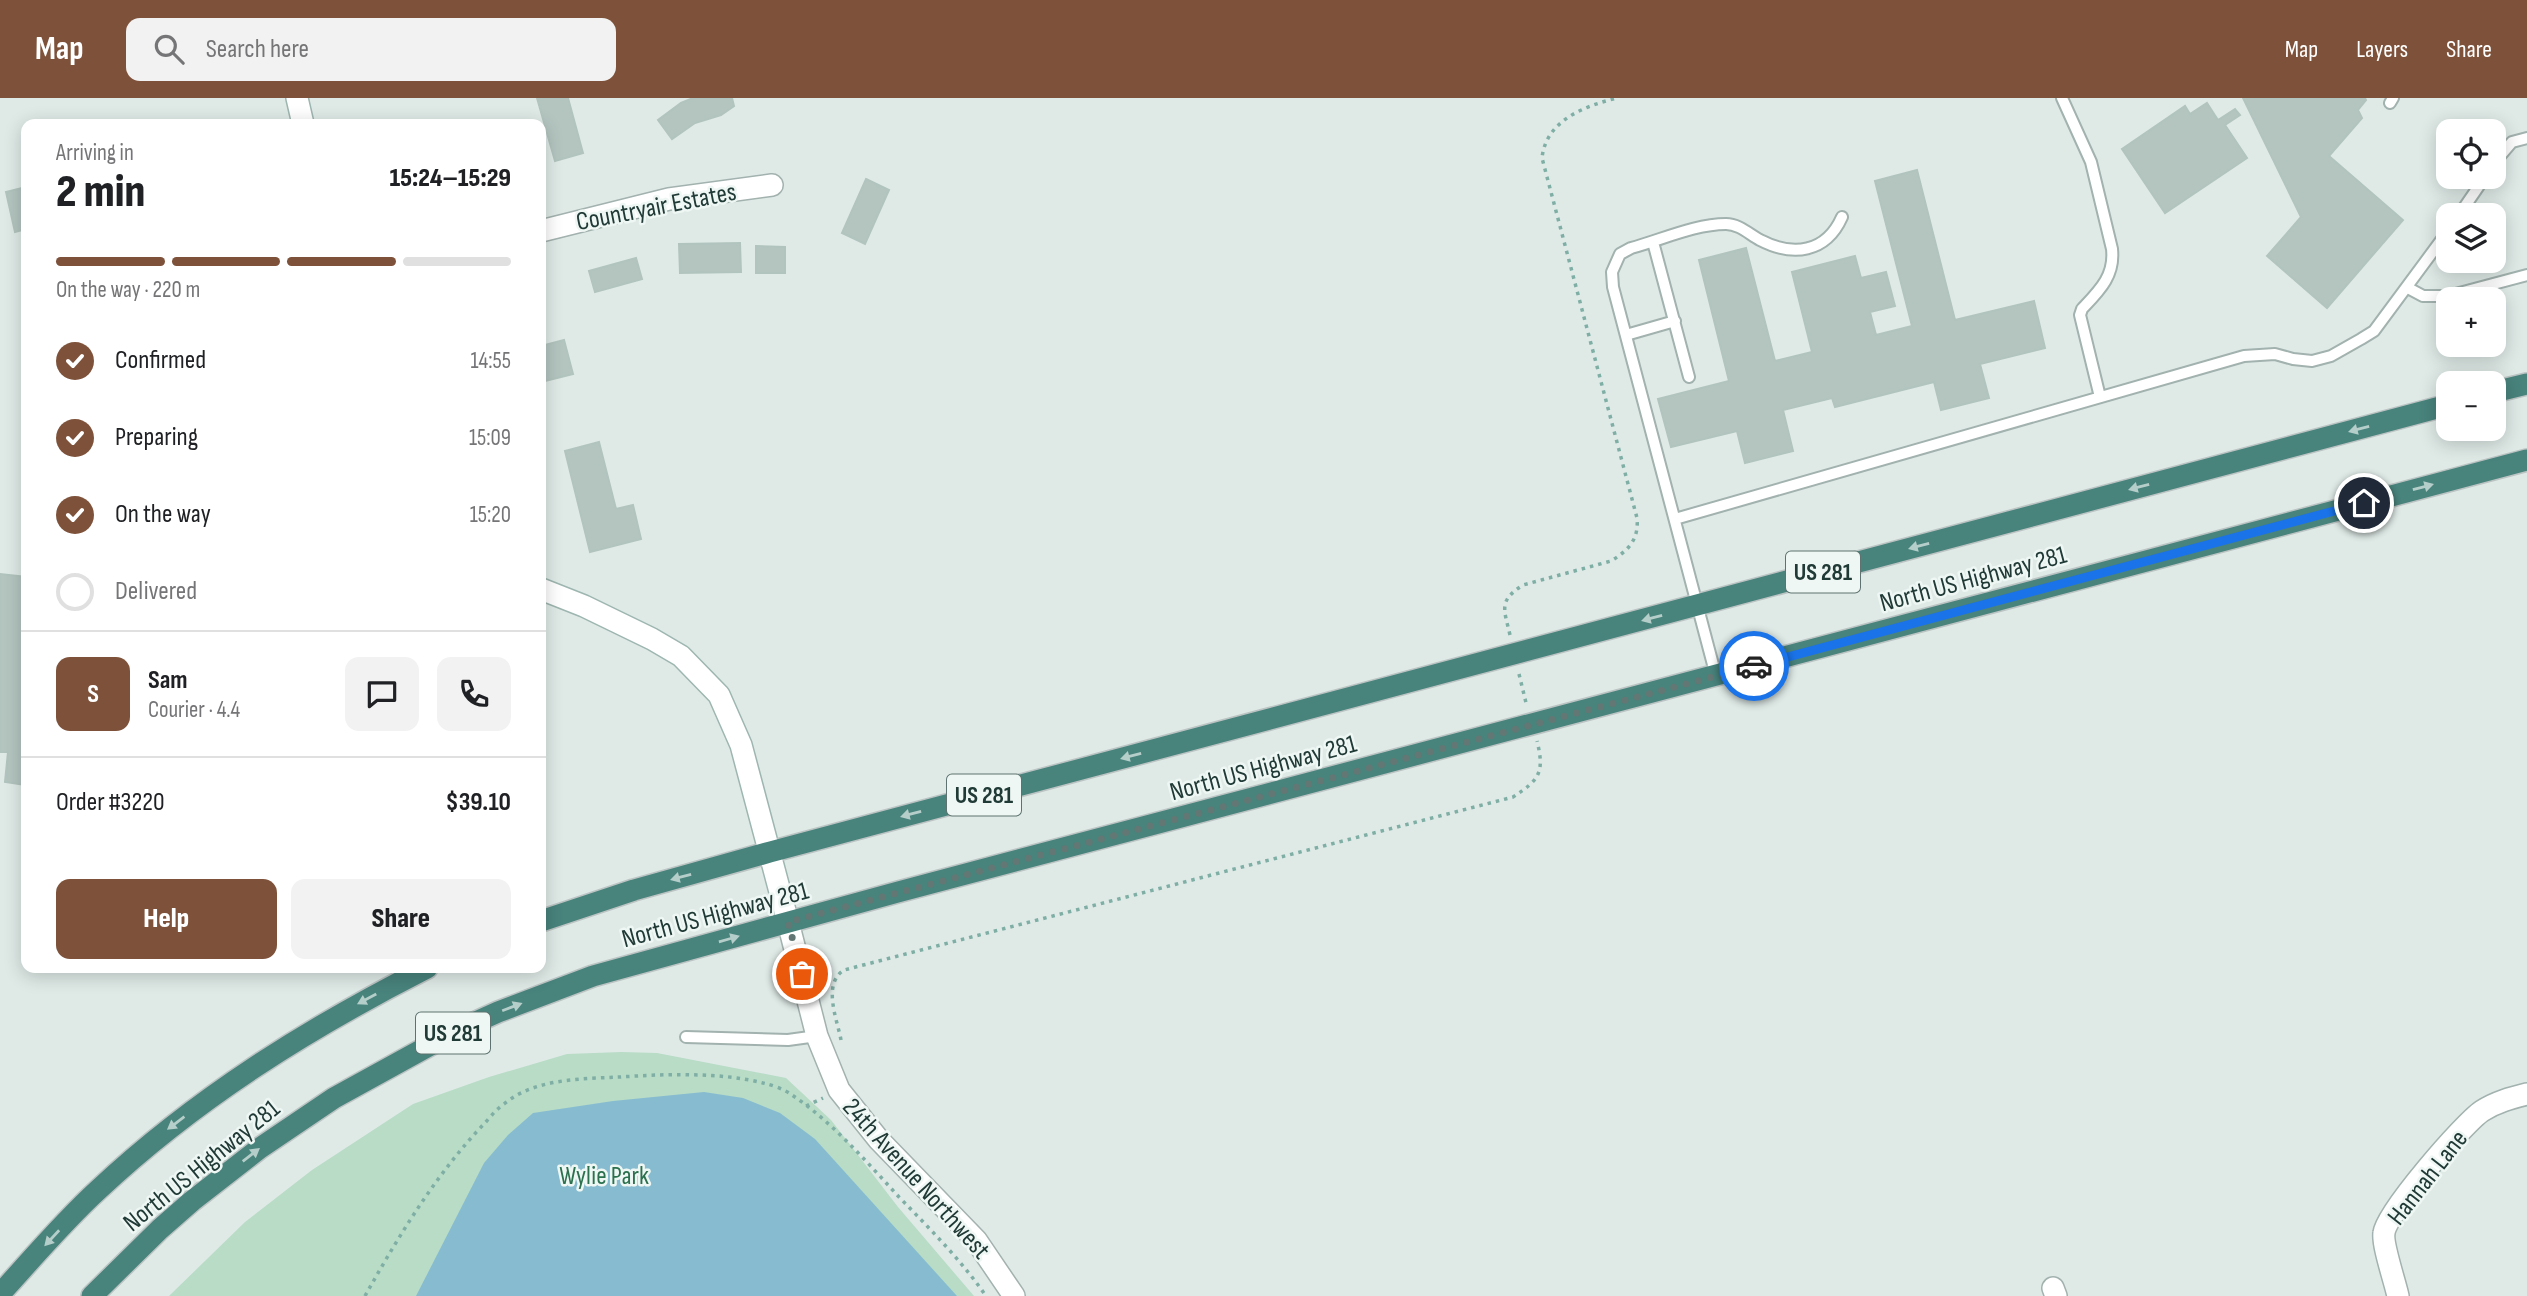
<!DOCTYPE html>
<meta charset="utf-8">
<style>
:root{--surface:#fff;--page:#f2f2f2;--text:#202124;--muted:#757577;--line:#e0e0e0;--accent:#7e523a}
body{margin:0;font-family:"Sofia Sans Condensed",sans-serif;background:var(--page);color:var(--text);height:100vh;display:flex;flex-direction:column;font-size:26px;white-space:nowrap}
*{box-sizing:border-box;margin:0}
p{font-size:23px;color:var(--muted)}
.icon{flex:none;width:38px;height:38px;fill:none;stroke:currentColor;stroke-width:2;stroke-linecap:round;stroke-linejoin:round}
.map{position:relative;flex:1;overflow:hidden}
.side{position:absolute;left:21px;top:21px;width:525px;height:854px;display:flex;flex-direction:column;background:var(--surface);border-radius:14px;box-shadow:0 4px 18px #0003}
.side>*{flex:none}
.tools{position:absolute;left:2436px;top:21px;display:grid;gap:14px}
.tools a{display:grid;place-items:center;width:70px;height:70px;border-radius:14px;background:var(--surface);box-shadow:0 4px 18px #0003;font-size:35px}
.pin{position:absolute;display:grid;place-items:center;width:60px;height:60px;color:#fff;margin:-30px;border:4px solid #fff;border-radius:50%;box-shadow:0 2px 7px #0007}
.courier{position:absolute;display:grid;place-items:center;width:70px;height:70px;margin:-35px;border:5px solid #1a73e8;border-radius:50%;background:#fff;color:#222;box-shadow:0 2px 9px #0007}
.overview em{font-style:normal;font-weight:800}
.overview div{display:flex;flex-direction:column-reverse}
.overview{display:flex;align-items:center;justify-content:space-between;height:119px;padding:0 35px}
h1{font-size:46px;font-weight:800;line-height:52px}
.bar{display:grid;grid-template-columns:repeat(4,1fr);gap:10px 7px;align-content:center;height:84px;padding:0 35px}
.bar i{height:9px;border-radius:5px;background:var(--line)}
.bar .current{background:var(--accent)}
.bar p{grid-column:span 4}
.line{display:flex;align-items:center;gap:18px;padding:0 35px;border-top:2px solid var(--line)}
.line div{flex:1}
.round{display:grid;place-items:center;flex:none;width:74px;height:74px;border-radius:14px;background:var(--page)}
ol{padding:0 35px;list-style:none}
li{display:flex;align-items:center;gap:21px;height:77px}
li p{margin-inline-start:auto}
li .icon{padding:7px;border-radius:50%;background:var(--accent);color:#fff;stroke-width:4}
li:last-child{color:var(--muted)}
li i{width:38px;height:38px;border:4px solid var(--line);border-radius:50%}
.cta{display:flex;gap:14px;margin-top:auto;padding:14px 35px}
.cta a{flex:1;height:80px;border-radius:14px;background:var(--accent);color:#fff;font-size:28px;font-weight:800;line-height:80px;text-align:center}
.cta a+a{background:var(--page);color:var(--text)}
header{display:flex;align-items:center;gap:42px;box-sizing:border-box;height:98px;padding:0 35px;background:var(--accent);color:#fff}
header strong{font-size:33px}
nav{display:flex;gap:38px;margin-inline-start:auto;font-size:24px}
.search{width:490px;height:63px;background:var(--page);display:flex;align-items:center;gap:18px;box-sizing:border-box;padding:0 24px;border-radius:14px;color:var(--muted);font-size:26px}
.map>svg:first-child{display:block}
.green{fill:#b8dcc6}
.water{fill:#87bcd0}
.building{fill:#b4c5c0;stroke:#b2c4be;stroke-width:2}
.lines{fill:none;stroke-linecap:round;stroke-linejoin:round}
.service-casing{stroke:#a2b2ae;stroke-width:14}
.minor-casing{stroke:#a2b2ae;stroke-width:24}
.tertiary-casing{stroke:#a2b2ae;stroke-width:24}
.secondary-casing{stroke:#9eb6b0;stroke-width:24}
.trunk-casing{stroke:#bcc4c3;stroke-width:24}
.path{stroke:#7faea5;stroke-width:3.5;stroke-dasharray:3.5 5;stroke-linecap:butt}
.service{stroke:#fff;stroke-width:10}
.minor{stroke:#fff;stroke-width:21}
.tertiary{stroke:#fff;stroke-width:21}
.secondary{stroke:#fff;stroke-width:21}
.trunk{stroke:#48837c;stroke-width:21}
.oneway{fill:#b5ceca}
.done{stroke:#637874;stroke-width:7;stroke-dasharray:0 12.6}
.route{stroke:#1a73e8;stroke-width:9}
.labels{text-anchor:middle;stroke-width:5;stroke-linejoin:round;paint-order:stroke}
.shield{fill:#eff7f4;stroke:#5e736f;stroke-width:2}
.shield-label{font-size:24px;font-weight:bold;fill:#203a36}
.street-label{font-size:26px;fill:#203a36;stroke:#eff7f4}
.park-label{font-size:26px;fill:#2b714e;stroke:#eff7f4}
</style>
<header>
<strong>Map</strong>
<div class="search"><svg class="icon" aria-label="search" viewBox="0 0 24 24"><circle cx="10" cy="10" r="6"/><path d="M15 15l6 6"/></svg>Search here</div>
<nav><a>Map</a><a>Layers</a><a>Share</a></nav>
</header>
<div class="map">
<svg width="2527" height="1198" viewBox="0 0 2527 1198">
<rect width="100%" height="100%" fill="#dfeae7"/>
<path class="green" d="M621 954 657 955 786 980 831 1022 898 1109 974 1198H169L245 1124 312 1072 413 1006 489 979 567 956Z"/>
<path class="water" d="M704 994 743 1000 780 1015 815 1041 957 1198H416L484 1065 508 1037 533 1015 613 1003Z"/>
<path class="building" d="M537 0H568L583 55 555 63Z
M693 0H732L734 8 721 17 695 25 672 41 658 22 681 5Z
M2243 0H2365L2366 2 2358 12 2362 20 2329 58 2403 122 2327 210 2267 158 2301 119Z
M2207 5 2218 22 2235 11 2240 17 2225 27 2247 60 2165 115 2122 51 2185 8 2190 16Z
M1917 72 1955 222 2034 203 2045 250 1980 266 1989 300 1941 312 1934 284 1835 309 1832 300 1783 312 1793 353 1745 365 1737 333 1671 349 1658 301 1729 283 1699 162 1746 150 1775 263 1812 254 1792 174 1855 158 1861 180 1886 174 1895 208 1870 214 1876 237 1912 228 1875 83Z
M866 81 889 92 865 146 842 135Z
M26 89V131L15 134 6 94Z
M740 145 741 174 680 175 679 146Z
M756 148 785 149V175H756Z
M636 160 642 181 595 194 589 173Z
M564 242 573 276 545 283 541 264V248Z
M599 344 616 411 633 407 641 441 590 454 565 353Z
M0 476 26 479V687L5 684 8 654H0Z"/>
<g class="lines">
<g class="service-casing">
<path id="service" d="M2062 0 2091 64 2112 151C2115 178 2099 193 2082 211L2080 217 2100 299
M2390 5 2393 0
M2494 65 2512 44 2527 40
M2459 117 2485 79
M1653 144 1689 279
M2408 190 2423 198H2448L2527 177
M1626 237 1675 223
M1675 421 2244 258 2275 256 2293 261 2312 263 2331 258 2361 241 2374 233 2448 133
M1716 578 1613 189 1612 174 1620 156 1631 150C1661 142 1695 126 1726 126 1739 126 1749 136 1760 142 1793 159 1826 155 1842 119
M686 939 788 942 817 938"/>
</g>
<g class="minor-casing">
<path id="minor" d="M541 133 669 101 772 87
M2053 1190 2056 1198
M2398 1198C2395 1184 2382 1146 2384 1135 2386 1115 2464 1025 2482 1013 2496 1004 2511 1000 2527 996"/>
</g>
<g class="tertiary-casing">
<path id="tertiary" d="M788 824 817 938 839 992 879 1042 976 1142 1014 1198"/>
</g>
<g class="secondary-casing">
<path id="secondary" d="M297 0 303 26
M541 491 584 508 652 541 681 558 719 597 741 647 788 824"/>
</g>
<g class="trunk-casing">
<path id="trunk" d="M2494 294 2527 286
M541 823 634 792 770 754 2448 307
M0 1196C32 1161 63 1124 98 1092 196 1000 309 930 427 870
M92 1198 160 1131 192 1103 260 1050 334 1000 454 934 498 914 593 878 898 794 2527 362"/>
</g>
<path class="path" d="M1510 537C1504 511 1498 503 1523 487L1611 463C1629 452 1639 441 1637 420L1542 60C1546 22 1585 8 1617 0
M1519 576 1527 609
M841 942C837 921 822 886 844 872L1513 699C1539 682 1545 675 1537 643
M806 1008 823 1000
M365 1198C398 1139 435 1078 482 1028 489 1021 495 1012 504 1006 535 980 582 981 620 979 664 976 721 974 763 985 772 987 784 991 792 997 832 1024 866 1063 899 1099 930 1131 961 1162 986 1198"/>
<use href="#service" class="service"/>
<use href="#minor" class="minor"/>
<use href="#tertiary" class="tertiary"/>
<use href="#secondary" class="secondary"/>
<use href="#trunk" class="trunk"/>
</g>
<defs><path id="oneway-solid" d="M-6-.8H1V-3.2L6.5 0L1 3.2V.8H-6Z" transform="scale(1.75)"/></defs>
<g class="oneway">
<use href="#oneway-solid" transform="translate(2359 331) rotate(165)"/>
<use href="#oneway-solid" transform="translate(2139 389) rotate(165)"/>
<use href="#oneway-solid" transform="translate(2423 389) rotate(-15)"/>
<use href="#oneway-solid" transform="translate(1919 448) rotate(165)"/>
<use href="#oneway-solid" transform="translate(1652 520) rotate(165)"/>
<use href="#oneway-solid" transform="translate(1131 658) rotate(165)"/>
<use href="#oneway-solid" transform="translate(911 716) rotate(165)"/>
<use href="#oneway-solid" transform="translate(681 779) rotate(165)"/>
<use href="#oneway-solid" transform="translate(729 841) rotate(-16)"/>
<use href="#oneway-solid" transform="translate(367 901) rotate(152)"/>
<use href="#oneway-solid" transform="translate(512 909) rotate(-21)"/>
<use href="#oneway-solid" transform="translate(176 1025) rotate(143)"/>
<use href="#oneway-solid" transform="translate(251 1057) rotate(-38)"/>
<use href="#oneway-solid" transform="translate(52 1140) rotate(133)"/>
</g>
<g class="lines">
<path class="done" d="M802 876 788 824 1754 568"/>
<path class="route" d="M1754 568 2364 405"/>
</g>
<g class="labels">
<g class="shield">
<rect x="1786" y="453.5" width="74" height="41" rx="5"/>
<rect x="947" y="676.5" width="74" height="41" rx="5"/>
<rect x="416" y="914.5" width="74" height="41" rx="5"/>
</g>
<g class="shield-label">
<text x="1823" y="482">US 281</text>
<text x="984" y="705">US 281</text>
<text x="453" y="943">US 281</text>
</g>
<g class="street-label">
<text transform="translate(656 108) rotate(-11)" y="9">Countryair Estates</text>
<text transform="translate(1973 480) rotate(-15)" y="9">North US Highway 281</text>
<text transform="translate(1263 669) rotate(-15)" y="9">North US Highway 281</text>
<text transform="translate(715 816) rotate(-15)" y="9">North US Highway 281</text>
<text transform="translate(201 1067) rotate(-39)" y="9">North US Highway 281</text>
<text transform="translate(2427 1079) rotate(-52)" y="9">Hannah Lane</text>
<text transform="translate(917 1080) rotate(48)" y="9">24th Avenue Northwest</text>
</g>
<g class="park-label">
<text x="604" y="1086">Wylie Park</text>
</g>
</g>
</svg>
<div class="tools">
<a><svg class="icon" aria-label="locate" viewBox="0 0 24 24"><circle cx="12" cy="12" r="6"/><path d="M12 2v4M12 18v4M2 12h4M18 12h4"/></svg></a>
<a><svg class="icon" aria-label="layers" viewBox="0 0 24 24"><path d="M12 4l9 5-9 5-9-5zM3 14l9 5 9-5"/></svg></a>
<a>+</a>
<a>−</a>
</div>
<div class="pin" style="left:802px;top:876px;background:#ea580c"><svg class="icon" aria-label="bag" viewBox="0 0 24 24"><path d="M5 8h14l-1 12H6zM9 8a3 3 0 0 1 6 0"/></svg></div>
<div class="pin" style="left:2364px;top:405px;background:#1f2937"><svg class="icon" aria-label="home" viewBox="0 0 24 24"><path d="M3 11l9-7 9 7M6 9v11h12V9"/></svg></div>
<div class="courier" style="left:1754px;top:568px"><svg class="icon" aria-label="car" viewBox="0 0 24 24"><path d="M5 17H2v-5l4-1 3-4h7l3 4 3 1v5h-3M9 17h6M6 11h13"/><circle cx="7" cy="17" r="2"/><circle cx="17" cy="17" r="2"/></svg></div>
<section class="side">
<div class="overview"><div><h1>2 min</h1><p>Arriving in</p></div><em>15:24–15:29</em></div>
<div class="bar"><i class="current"></i><i class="current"></i><i class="current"></i><i></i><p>On the way · 220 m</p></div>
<ol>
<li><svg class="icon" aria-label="check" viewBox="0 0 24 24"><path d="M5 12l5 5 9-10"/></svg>Confirmed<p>14:55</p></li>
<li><svg class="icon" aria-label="check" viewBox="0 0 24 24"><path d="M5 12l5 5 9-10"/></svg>Preparing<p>15:09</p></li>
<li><svg class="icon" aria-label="check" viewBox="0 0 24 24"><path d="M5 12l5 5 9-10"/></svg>On the way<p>15:20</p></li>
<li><i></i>Delivered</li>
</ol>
<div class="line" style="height:126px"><b class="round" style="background:var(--accent);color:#fff">S</b><div><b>Sam</b><p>Courier · 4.4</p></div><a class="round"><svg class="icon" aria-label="chat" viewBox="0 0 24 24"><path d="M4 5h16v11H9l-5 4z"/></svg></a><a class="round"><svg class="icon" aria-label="phone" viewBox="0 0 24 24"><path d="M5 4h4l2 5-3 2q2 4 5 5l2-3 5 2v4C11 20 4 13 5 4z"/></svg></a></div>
<div class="line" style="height:91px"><div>Order #3220</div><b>$39.10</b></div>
<div class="cta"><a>Help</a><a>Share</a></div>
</section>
</div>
